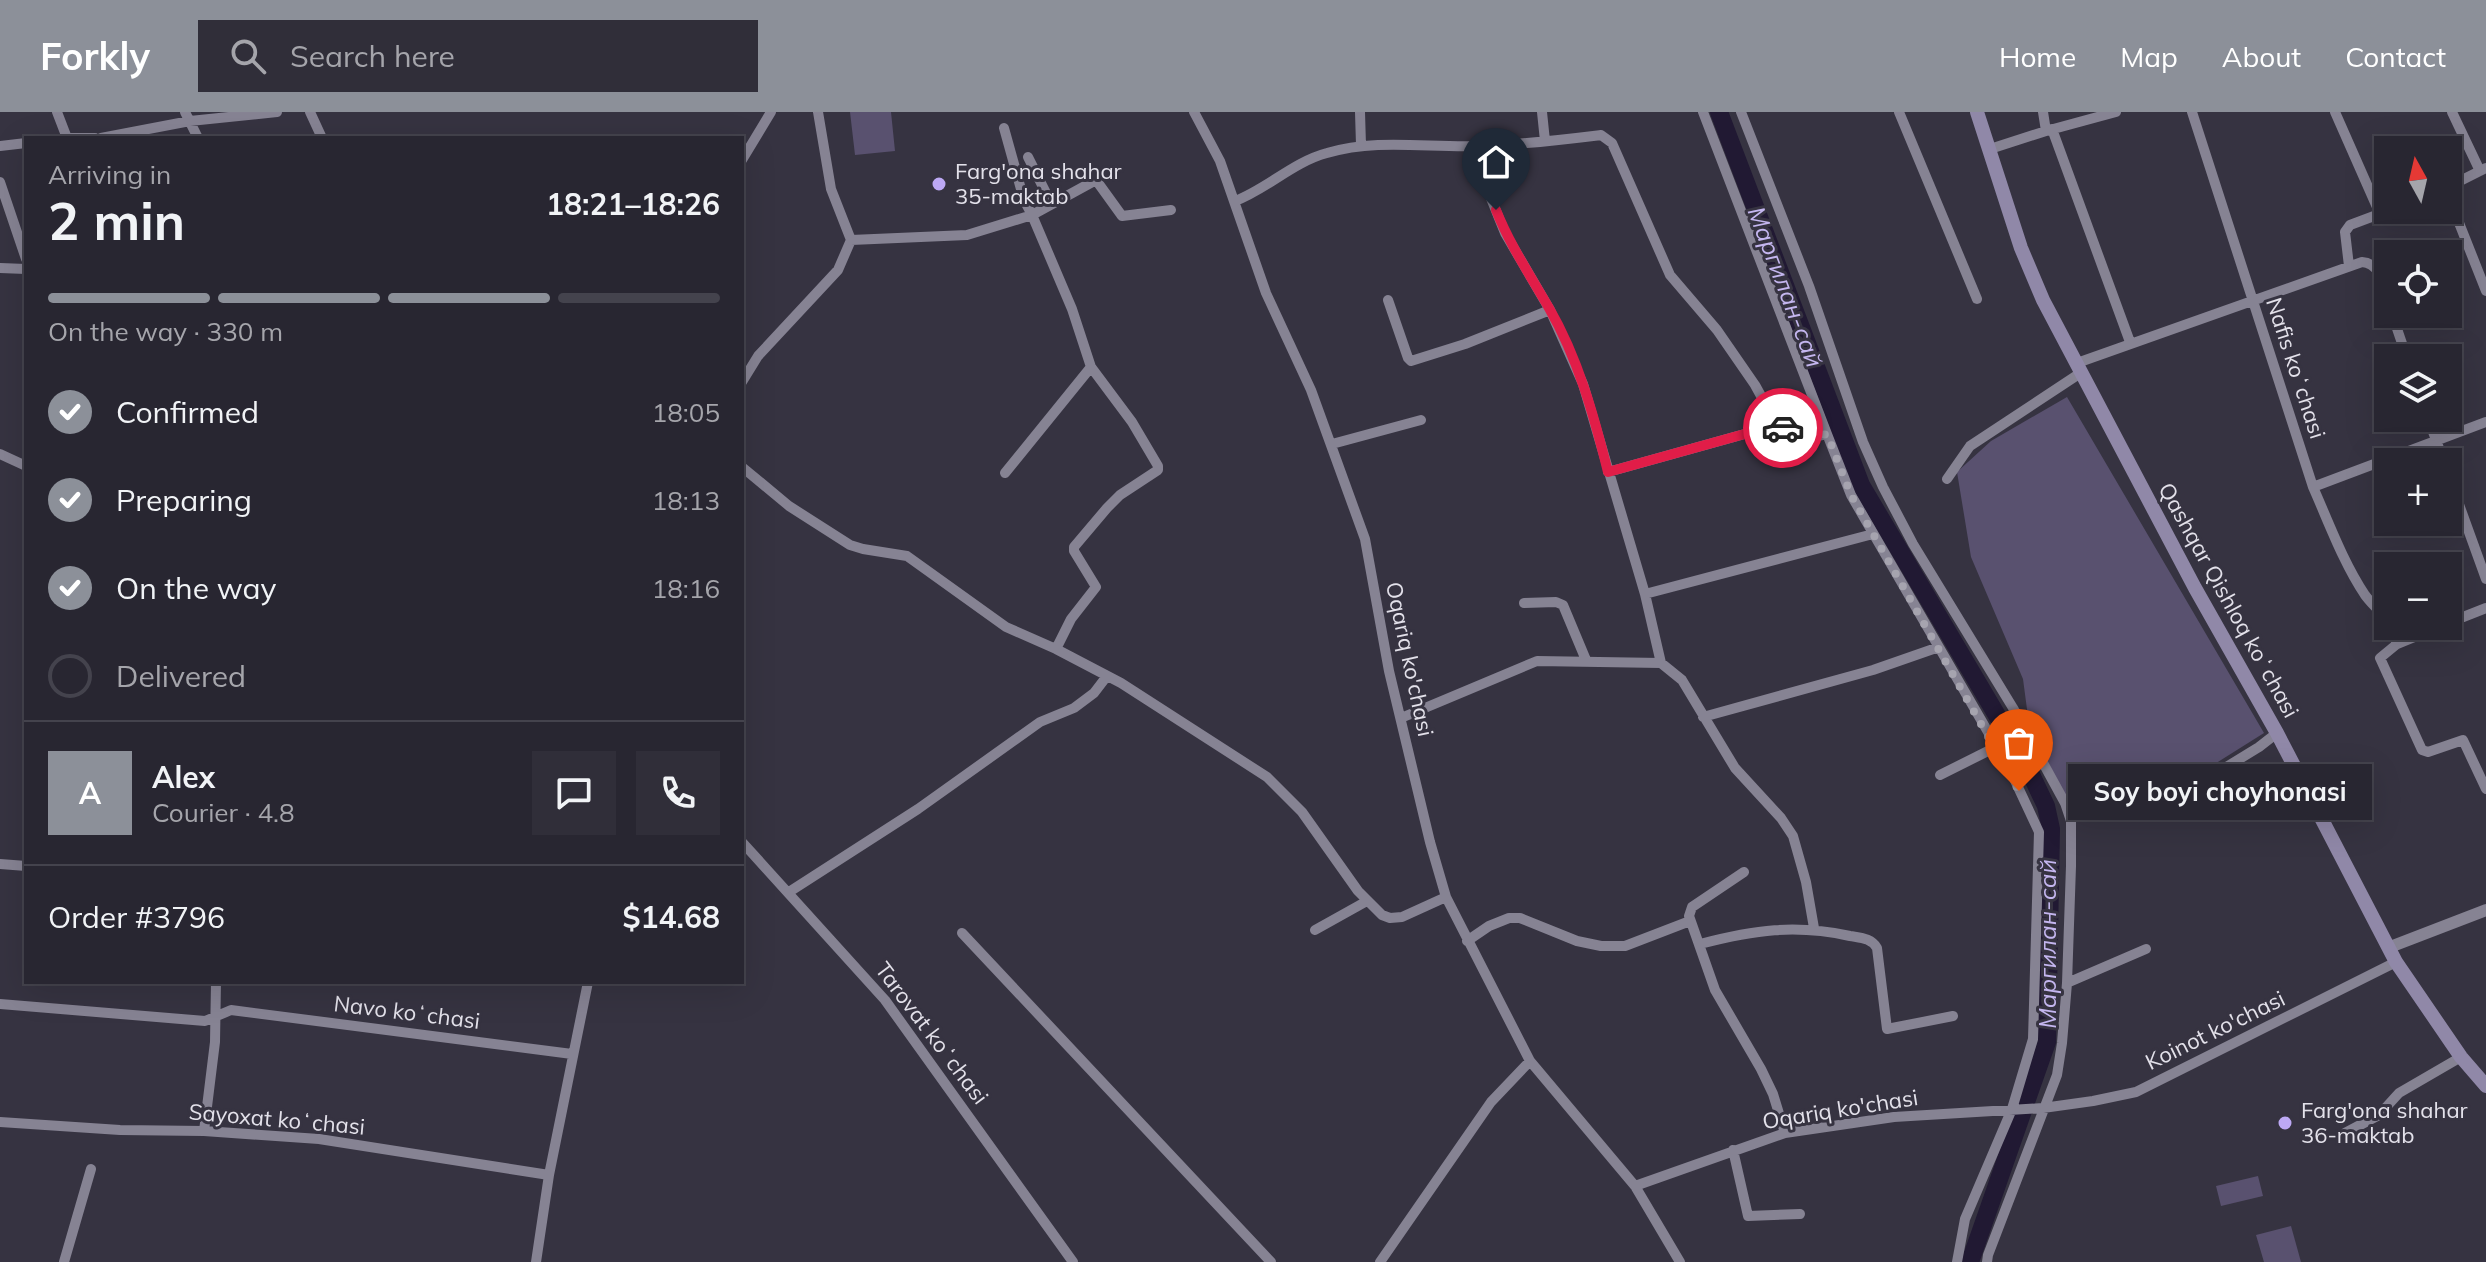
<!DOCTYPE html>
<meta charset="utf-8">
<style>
:root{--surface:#282631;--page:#302e39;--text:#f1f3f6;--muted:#a5a5ab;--line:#44434d;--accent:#8c9099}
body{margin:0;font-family:Mulish,sans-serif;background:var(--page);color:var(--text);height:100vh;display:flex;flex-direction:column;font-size:30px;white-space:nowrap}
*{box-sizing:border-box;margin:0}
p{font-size:26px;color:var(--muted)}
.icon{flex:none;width:44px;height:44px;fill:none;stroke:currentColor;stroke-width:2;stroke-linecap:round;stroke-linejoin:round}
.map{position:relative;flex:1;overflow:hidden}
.panel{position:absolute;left:24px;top:24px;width:720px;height:848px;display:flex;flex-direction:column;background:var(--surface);border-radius:0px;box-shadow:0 8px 32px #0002,0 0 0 2px var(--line)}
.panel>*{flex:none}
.needle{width:52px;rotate:352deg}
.controls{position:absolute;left:2374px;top:24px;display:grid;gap:16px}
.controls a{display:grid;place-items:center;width:88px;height:88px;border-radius:0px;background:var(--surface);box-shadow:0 8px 32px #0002,0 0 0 2px var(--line);font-size:40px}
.pin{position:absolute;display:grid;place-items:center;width:68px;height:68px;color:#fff;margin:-82px -34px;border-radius:50% 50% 50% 0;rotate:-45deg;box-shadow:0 0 8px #0007}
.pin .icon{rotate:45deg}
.courier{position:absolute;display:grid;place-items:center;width:80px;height:80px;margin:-40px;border:6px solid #e11d48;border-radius:50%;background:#fff;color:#222;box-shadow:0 2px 10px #0007}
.bubble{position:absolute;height:56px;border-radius:0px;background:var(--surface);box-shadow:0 8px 32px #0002,0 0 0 2px var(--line);font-size:26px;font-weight:700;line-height:56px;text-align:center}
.head em{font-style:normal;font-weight:700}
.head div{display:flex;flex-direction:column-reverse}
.head{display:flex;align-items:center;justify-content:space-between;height:136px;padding:0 24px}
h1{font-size:52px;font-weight:700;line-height:60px}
.bar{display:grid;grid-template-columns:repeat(4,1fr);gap:12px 8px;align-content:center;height:96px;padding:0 24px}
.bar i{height:10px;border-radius:6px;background:var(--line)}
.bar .selected{background:var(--accent)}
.bar p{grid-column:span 4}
.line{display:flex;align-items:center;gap:20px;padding:0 24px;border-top:2px solid var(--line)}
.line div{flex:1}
.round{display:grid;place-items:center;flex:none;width:84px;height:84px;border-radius:0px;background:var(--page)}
ol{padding:0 24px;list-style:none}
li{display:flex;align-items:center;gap:24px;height:88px}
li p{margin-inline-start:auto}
li .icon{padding:8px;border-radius:50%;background:var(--accent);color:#fff;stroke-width:4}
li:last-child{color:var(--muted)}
li i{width:44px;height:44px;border:4px solid var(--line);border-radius:50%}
header{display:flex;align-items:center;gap:48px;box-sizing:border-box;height:112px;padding:0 40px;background:var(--accent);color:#fff}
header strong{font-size:38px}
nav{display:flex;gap:44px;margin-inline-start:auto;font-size:28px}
.search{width:560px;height:72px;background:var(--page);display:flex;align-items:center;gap:20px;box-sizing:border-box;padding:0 28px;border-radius:0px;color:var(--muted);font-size:30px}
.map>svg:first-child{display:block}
.green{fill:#59516f}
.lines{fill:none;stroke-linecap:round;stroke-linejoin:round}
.river{stroke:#211933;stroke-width:18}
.minor{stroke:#868393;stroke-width:10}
.tertiary{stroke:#868393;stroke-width:12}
.secondary{stroke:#9088a8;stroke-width:14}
.done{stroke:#a6a4af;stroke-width:8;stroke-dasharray:0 14.4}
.route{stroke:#e11d48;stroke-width:10}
.poi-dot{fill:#bda9f5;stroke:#363341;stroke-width:3}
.labels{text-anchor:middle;stroke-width:6;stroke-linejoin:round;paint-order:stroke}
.poi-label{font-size:22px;fill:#e3e1ea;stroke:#363341;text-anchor:start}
.street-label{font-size:22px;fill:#e3e1ea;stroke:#363341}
.water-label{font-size:24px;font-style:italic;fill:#c4b6ef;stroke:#363341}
</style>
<header>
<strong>Forkly</strong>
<div class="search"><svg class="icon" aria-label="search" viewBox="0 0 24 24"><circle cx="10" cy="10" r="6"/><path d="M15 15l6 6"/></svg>Search here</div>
<nav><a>Home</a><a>Map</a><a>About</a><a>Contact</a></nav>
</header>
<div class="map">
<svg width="2486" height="1150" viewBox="0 0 2486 1150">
<rect width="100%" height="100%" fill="#363341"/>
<path class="green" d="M850 0H891L895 39 855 43Z
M2067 285 2264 621 2194 665 2071 698 2030 620 2023 567 1971 445 1957 360 1991 329Z
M2258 1064 2263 1084 2221 1094 2216 1074Z
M2291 1114 2301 1150H2264L2256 1123Z"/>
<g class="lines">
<path class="river" d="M1719 0 1861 373 2028 656 2046 694 2051 717 2047 930 1970 1150"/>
<path class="minor" d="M57 0 67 26
M185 0 198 26
M310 0 322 26
M1194 0 1220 49 1266 181 1311 278 1365 427 1389 559 1430 730 1446 785 1530 949 1635 1074 1680 1150
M1360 0 1361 33
M1542 0 1545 29
M1703 0 1827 322
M1741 0 1809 174 1863 330 1883 375 1913 432 2013 596 2065 691 2071 709V754L2067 871 2146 837
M1899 0 1977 187
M2043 0 2046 19
M2192 0 2313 375C2329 411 2343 450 2365 483 2373 494 2382 500 2388 512
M2335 0 2380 102
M2452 0 2480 59
M1004 16 1024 88 1032 103 1096 68 1122 104 1171 98
M2052 17 2130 230
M64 26H95
M101 26 190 9 277 0
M0 34 26 31
M1482 34 1486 74 1505 121 1550 198 1583 272 1645 482 1661 551 1682 568 1735 656 1781 706 1793 724 1806 770 1814 816
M1990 37 2046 19 2116 0
M1028 45 1051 91
M742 48 771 0
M0 70 26 147
M2448 75 2486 56
M2448 83 2486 179
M1235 89C1267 77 1293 50 1327 41 1377 26 1428 36 1479 34 1520 33 1560 28 1601 23L1612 31 1670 163 1717 218 1755 273 1777 313
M851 128 967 123 1032 103 1072 197 1091 255 1132 310 1158 354V358L1120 383 1107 396 1074 435V439L1096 475 1071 507 1056 537
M2349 154 2345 120 2350 113 2390 98
M0 156 26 157
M1388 188 1408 246 1411 249 1465 232 1550 198
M2392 202 2407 246
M2077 251 2362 150C2381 151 2383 174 2388 190
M742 270 758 244 838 158 851 128 831 77 818 0
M2428 306 2444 350
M1332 332 1421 308
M0 342 26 354
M742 355 789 394 850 433 863 437 907 444 1006 515 1056 537 1121 571 1267 665 1302 700 1358 779 1382 803 1390 806 1402 805 1446 785
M1608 360 1777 313C1794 320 1808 328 1827 322L1851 383 2010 658 2039 720 2033 927 2012 997 1965 1107 1957 1150
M1005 361 1091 255
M2448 362 2486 467
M1947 367 1970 334 2082 260
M2313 375 2486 310
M1645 482 1873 422
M1524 491 1556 490 1563 493 1586 548
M2448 511 2486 496
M2389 514 2397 532 2380 546 2422 638 2428 640 2463 628 2486 677
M2397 532 2441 514
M1703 605 1873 558 1939 535
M1401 606 1537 549 1661 551
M1940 663 1996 635
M2102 703 2150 693 2184 681 2259 635 2277 621
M742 730 885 888 1073 1150
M0 752 26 754
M1744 760 1692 795 1689 804 1715 878 1761 957 1773 982 1785 1021
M789 780 918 697 1040 610 1074 596 1094 581 1107 564
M1315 818 1367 789
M962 821 1271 1150
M1467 829 1489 814 1509 806H1520L1577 829 1601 834H1625L1690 809
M1700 832C1754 818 1795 812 1850 824 1861 826 1871 826 1877 836L1887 917 1953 904
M0 892 205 909 231 898 572 942
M0 1010 120 1018 204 1019 319 1027 549 1063
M204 1019 215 930 216 870
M2345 1021 2379 1003 2399 981 2461 945
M1733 1038 1748 1104 1800 1102
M1635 1074 1785 1021 1894 1005 2043 996 2093 989 2136 980 2396 850
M64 1150 91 1057
M536 1150 549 1063 588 870
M1380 1150 1491 990 1530 949
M1987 1150 1988 1143 2057 963 2062 931 2067 871"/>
<path class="tertiary" d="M2390 835 2486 798"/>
<path class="secondary" d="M1977 0 2021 136 2043 188 2195 476 2277 621 2396 850 2461 945 2486 974"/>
</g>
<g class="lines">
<path class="done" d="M1783 316C1798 322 1810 327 1827 322L1851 383 2019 679"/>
<path class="route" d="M1496 98C1510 133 1530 163 1549 196 1578 246 1594 304 1608 360L1777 313 1783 316"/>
</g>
<g class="poi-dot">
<circle cx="939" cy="72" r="8"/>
<circle cx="2285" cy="1011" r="8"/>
</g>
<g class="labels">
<g class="poi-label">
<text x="955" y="67">Farg'ona shahar<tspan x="955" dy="25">35-maktab</tspan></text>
<text x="2301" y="1006">Farg'ona shahar<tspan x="2301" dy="25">36-maktab</tspan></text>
</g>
<g class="street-label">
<text transform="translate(2296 256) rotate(72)" y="8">Nafis koʻchasi</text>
<text transform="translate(2229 488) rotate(61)" y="8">Qashqar Qishloq koʻchasi</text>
<text transform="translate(1410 547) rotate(78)" y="8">Oqariq ko'chasi</text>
<text transform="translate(407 900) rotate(7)" y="8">Navo koʻchasi</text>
<text transform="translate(2215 918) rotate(-26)" y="8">Koinot ko'chasi</text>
<text transform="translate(932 921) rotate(53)" y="8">Tarovat koʻchasi</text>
<text transform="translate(1840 997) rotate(-9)" y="8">Oqariq ko'chasi</text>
<text transform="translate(277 1007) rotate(5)" y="8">Sayoxat koʻchasi</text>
</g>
<g class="water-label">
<text transform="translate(1785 175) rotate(69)" y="8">Маргилан-сай</text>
<text transform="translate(2048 832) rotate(-90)" y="8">Маргилан-сай</text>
</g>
</g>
</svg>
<div class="controls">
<a><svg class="needle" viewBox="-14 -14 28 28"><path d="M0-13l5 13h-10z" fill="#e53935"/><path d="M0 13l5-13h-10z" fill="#a5a5ab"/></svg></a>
<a><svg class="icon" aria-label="locate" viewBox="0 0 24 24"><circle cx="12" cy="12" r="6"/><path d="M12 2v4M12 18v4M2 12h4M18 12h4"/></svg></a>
<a><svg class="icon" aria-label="layers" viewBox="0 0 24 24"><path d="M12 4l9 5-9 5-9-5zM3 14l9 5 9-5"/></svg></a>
<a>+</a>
<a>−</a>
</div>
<div class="pin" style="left:2019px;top:679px;background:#ea580c"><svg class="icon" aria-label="bag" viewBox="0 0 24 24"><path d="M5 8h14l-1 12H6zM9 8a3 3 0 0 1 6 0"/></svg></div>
<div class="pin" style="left:1496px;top:98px;background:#1f2937"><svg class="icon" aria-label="home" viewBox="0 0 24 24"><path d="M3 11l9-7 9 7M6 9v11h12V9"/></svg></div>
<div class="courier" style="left:1783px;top:316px"><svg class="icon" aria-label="car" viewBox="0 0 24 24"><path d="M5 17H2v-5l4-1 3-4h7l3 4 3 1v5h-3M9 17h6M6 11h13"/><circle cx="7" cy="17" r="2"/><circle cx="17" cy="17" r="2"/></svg></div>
<div class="bubble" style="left:2068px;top:652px;width:304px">Soy boyi choyhonasi</div>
<section class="panel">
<div class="head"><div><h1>2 min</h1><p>Arriving in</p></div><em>18:21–18:26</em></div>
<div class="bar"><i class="selected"></i><i class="selected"></i><i class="selected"></i><i></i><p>On the way · 330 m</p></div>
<ol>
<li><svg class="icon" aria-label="check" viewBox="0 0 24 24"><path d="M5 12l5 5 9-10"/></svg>Confirmed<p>18:05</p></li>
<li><svg class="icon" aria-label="check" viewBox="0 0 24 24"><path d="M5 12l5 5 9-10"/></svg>Preparing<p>18:13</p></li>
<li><svg class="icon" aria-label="check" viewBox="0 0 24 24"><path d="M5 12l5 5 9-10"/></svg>On the way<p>18:16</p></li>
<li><i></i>Delivered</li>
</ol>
<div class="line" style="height:144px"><b class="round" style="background:var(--accent);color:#fff">A</b><div><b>Alex</b><p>Courier · 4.8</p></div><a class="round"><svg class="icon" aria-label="chat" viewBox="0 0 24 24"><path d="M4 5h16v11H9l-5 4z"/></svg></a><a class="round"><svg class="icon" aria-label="phone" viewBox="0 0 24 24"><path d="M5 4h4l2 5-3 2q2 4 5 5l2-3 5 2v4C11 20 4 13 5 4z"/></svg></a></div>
<div class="line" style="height:104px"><div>Order #3796</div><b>$14.68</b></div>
</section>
</div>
